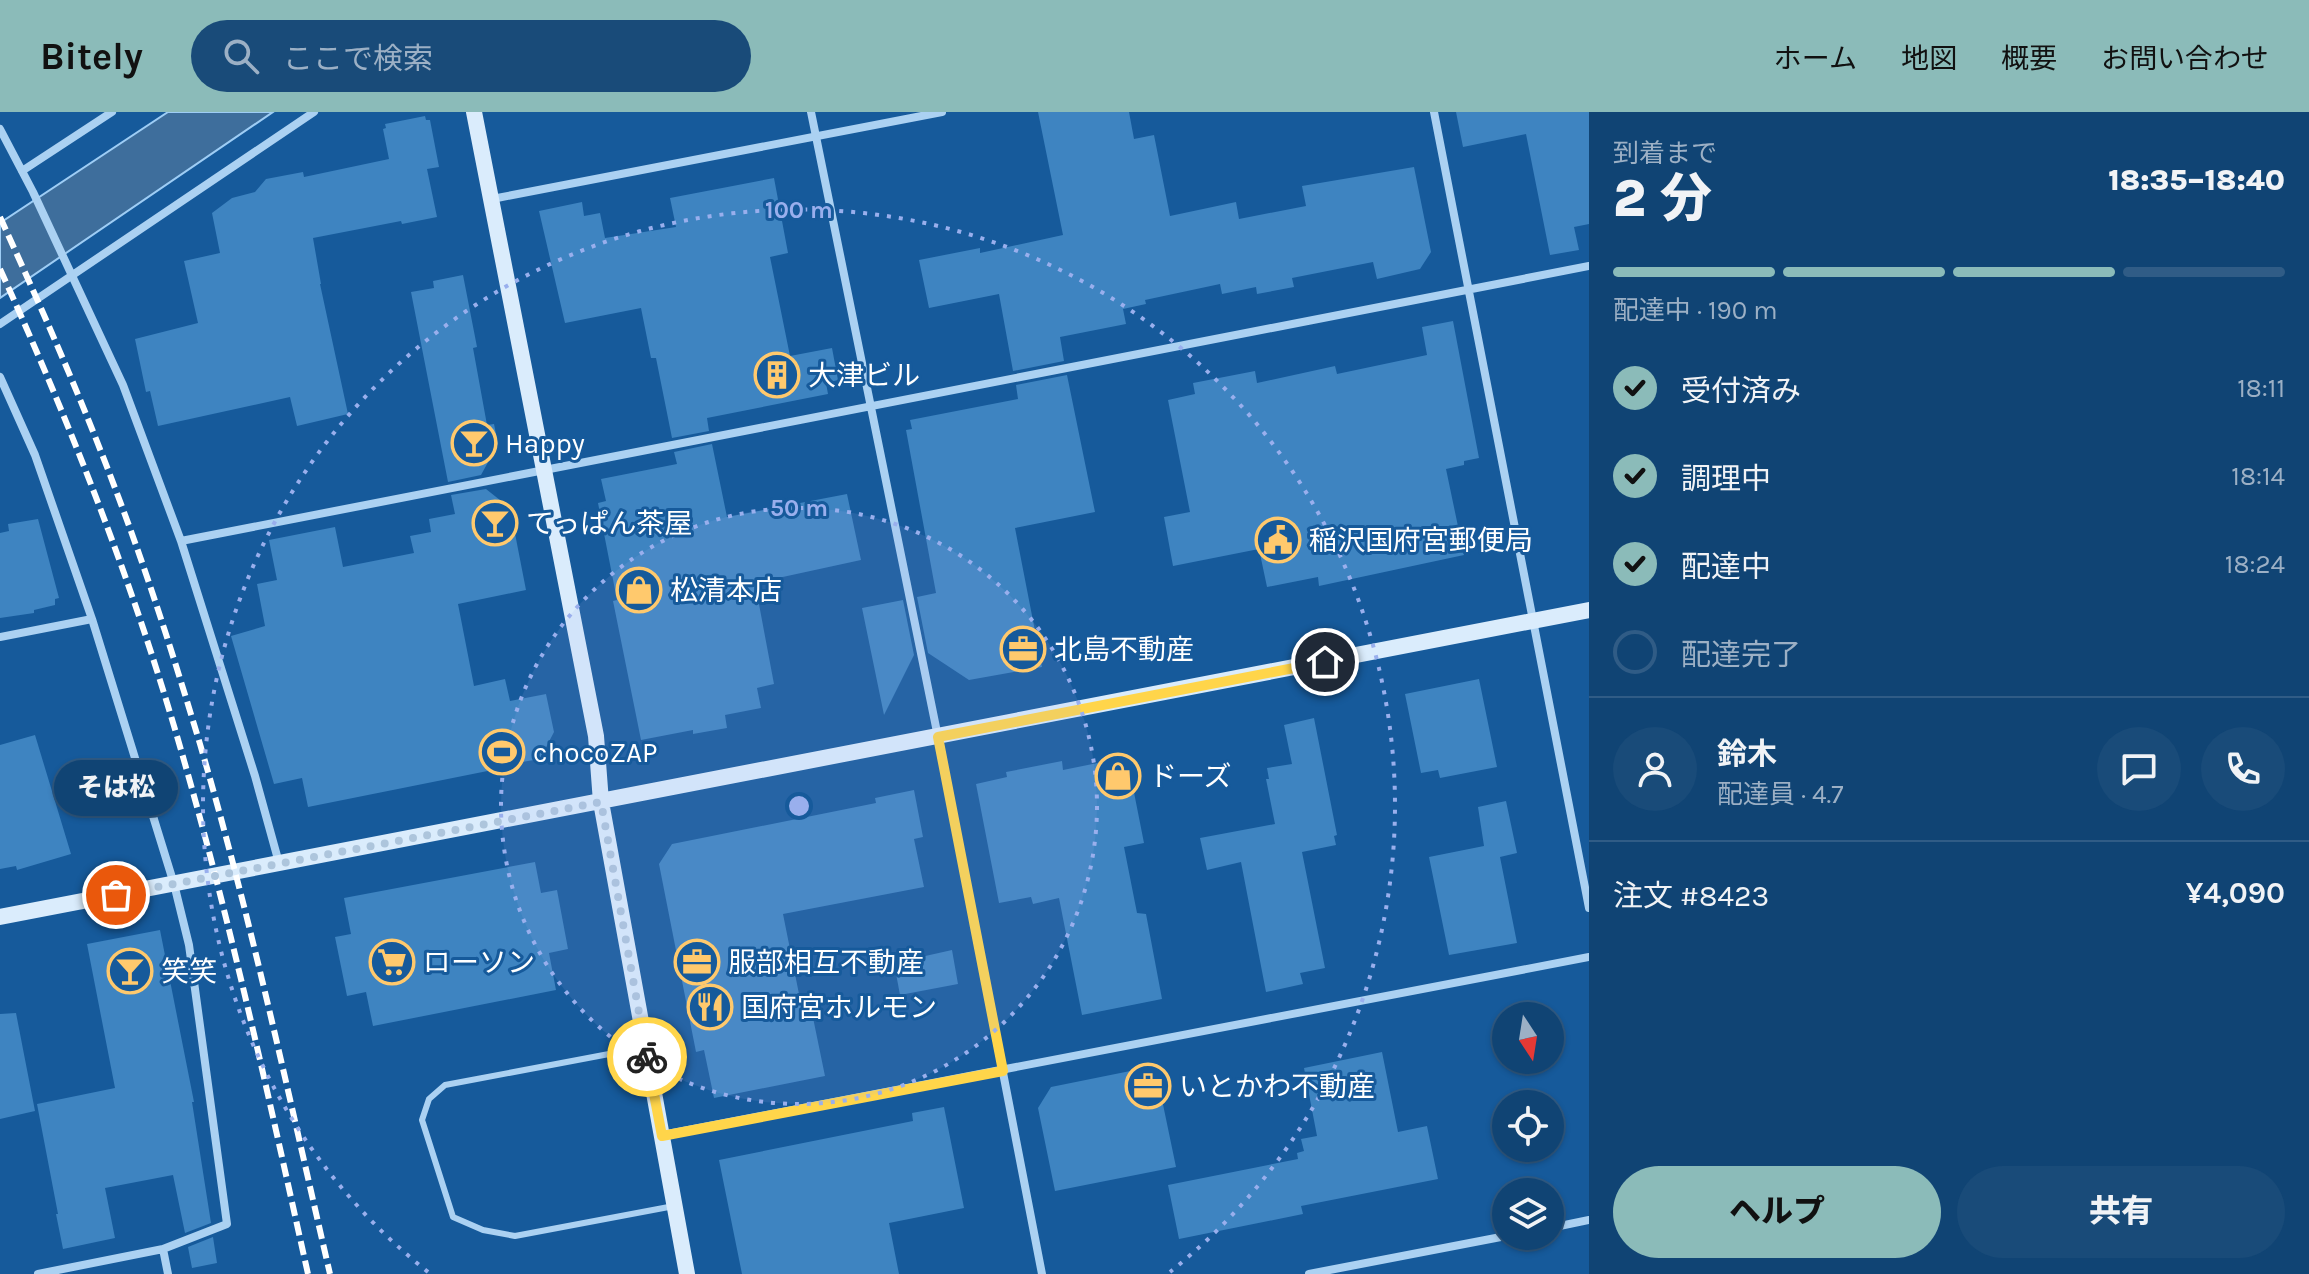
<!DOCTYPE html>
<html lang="ja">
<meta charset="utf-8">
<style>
:root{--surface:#104474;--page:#194b79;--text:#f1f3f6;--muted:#9cb0c5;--line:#305c86;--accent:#8bbbb9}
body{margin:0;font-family:Karla,"Noto Sans JP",sans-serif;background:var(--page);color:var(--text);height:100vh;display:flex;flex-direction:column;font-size:30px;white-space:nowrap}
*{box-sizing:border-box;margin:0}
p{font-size:26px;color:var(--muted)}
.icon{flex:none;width:44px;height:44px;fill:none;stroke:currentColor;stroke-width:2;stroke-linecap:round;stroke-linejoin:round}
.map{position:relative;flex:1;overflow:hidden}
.drawer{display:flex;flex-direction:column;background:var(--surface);width:720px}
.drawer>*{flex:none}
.needle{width:52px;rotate:168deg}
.fabs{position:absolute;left:1492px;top:890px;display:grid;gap:16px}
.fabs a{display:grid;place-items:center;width:72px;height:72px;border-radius:50%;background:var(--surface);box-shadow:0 2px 6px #0004,0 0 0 2px var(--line);font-size:40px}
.pin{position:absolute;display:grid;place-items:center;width:68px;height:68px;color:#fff;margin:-34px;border:4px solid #fff;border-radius:50%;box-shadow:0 2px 8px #0007}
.courier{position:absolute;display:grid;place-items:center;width:80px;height:80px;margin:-40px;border:6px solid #ffd54a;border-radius:50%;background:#fff;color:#222;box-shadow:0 2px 10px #0007}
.bubble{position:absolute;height:56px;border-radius:28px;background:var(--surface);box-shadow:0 2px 6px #0004,0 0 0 2px var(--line);font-size:26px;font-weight:800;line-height:56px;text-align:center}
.headline em{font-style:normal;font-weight:800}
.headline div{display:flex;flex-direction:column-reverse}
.headline{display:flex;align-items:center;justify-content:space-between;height:136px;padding:0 24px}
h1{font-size:52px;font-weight:800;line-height:60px}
.bar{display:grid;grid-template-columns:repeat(4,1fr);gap:12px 8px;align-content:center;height:96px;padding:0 24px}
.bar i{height:10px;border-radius:6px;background:var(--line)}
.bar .active{background:var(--accent)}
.bar p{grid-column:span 4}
.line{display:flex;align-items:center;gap:20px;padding:0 24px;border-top:2px solid var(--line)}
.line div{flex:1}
.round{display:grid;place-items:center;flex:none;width:84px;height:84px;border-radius:42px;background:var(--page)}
ol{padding:0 24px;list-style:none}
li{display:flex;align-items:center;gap:24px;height:88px}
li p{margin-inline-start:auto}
li .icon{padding:8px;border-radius:50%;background:var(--accent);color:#111;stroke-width:4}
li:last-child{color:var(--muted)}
li i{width:44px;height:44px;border:4px solid var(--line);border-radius:50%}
.cta{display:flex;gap:16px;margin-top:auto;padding:16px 24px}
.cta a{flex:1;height:92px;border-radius:48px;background:var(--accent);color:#111;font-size:32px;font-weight:800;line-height:92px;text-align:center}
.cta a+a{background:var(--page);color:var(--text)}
header{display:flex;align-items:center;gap:48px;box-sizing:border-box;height:112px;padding:0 40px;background:var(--accent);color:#111}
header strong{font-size:38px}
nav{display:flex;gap:44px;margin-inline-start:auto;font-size:28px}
.search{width:560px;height:72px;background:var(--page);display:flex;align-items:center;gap:20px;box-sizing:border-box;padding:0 28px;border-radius:44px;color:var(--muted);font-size:30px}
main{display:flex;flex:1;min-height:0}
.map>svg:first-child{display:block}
.water{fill:#3e6e9c;stroke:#9ecdf5;stroke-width:2}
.building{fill:#3e84c1}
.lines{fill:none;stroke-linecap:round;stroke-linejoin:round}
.lane{stroke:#abd1f2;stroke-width:6}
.street{stroke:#abd1f2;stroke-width:8}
.secondary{stroke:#daecfc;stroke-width:16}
.rail{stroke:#fff;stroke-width:6;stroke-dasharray:14 6;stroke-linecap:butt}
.done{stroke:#adc5dc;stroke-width:8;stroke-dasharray:0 14.4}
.route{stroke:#ffd54a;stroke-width:10}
.ring{fill:none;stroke:#99afed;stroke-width:4;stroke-dasharray:4 8}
.labels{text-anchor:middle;stroke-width:6;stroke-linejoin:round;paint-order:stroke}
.poi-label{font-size:28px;fill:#fff;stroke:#165a9b;text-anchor:start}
.centre{fill:#99afed;stroke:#165a9b;stroke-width:4}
.ring-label{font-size:24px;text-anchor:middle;font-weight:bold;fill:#99afed;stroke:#165a9b;stroke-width:6;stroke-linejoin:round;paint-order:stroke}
</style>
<header>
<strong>Bitely</strong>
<div class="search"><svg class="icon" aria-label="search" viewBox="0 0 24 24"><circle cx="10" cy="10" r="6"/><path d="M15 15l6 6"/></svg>ここで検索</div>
<nav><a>ホーム</a><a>地図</a><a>概要</a><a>お問い合わせ</a></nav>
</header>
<main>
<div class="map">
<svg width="1589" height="1162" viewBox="0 0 1589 1162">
<rect width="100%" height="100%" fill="#165a9b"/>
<path class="water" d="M168 0H273L0 186V111Z"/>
<path class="building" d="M1038 0H1129L1134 27 1154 23 1170 104 1236 90 1239 107 1306 94 1302 74 1414 55 1431 140 1420 157 1377 167 1373 150 1292 166 1294 175 1257 182 1256 175 1222 182 1220 172 1145 188 1146 192 1123 197 1126 212 1060 225 1064 249 1013 259 999 182 929 196 919 148 980 136V141L1063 123Z
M1456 0H1589V112L1574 115 1579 138 1550 143 1526 22 1463 35Z
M425 4 426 8H430L439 55 427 57 437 105 402 112 401 109 313 126 321 172H320L348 302 297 314 290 285 158 314 150 279 146 280 135 227 198 211 184 149 220 141 212 101 232 86 255 80 266 67 303 60 304 65 389 47 383 17 386 16 385 12Z
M774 66 788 141 770 145 790 244 832 236 838 268 826 271 828 282 707 306 709 319 672 326 656 246H651L641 196 565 211 539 99 582 90 584 104 600 101 605 126 676 115 670 86Z
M463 163 477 235 473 236 487 313 494 312 498 332 481 363 448 370 411 180 434 176 433 169Z
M1453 209 1479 346 1464 349V353L1446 357 1464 443 1319 474 1318 465 1267 475 1259 437 1173 454 1164 405 1190 400 1168 288 1195 282 1193 271 1255 259 1257 271 1335 254 1337 262 1427 243 1422 215Z
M1067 263 1095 400 1015 416 1042 555 969 568 928 541 917 485 936 481 906 318 912 317 910 308 1018 287 1016 273Z
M712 332 727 405 847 382 861 448 755 471 774 572 757 576 761 596 725 603 727 616 693 622V618L641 628 613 489 617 488 598 391 606 389 601 367 677 352 674 340Z
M486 377 510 396 526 478 458 492 474 574 505 567 510 589 546 582 554 620 540 647 522 650V652L308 695 302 666 274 672 231 524 265 514 257 472 277 468 269 428 335 415 343 455 414 441 410 424 431 420 429 407 455 402 451 383Z
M38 407 59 486 55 487V493L34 498V501L0 506V421L9 419 8 412Z
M903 488 914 543 884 603 862 496Z
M1479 567 1497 655 1440 666 1438 658 1421 661 1405 582Z
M1314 606 1337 723 1334 724 1336 733 1302 740 1325 856 1300 861 1303 872 1266 880 1241 750 1207 758 1200 726 1275 712 1266 667H1269L1267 656 1292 652 1284 613Z
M35 623 71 742 17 758 16 754 0 757V633Z
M1127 645 1144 731 1124 735 1137 801 1146 802 1162 887 1082 903 1059 786 1033 792 1031 785 999 791 976 672 1007 665 1006 660 1062 649 1063 658Z
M914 678 923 725 914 727 924 775 783 802 801 892 810 891 825 964 714 986 704 938 696 940 659 752 672 732 876 691 875 686Z
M1506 689 1517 741 1500 745 1517 831 1449 843 1429 745 1484 734 1478 695Z
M535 750 541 781 557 778 568 837 549 841 556 878 373 914 366 880 347 884 335 825 351 822 344 786Z
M160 818 194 990H192L211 1111 185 1121 173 1063 105 1076 115 1126 63 1137 56 1102H58L37 992 115 976 87 832Z
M952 838 958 872 900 883 894 851Z
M16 901 35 999 0 1007V902Z
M1382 940 1398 1020 1427 1014 1438 1067 1301 1094 1303 1102 1179 1127 1168 1073 1298 1047 1297 1041 1304 1039 1301 1027 1317 1024 1304 956Z
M1155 954 1176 1055 1055 1079 1038 996 1051 975Z
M944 995 964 1096 889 1111 899 1162H742L719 1048 913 1009 912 1001Z
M213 1125 217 1151 192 1156 188 1135Z"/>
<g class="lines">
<path class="lane" d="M646 935 445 973 429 987 422 1008 453 1105 483 1118 515 1124 674 1094"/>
<path class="street" d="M811 0 938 625 1042 1162
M1434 0 1589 796
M0 17 33 80 123 273 181 429 255 664 279 751
M22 59 112 0
M492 87 942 0
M0 212 314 0
M0 265 35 343 92 507 174 772 189 833 227 1112 163 1137
M181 429 1589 154
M0 525 92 507
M662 1023 1589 845
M1550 1116 1589 1108
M38 1162 163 1137 168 1162
M1309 1162 1506 1124"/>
<path class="secondary" d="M474 0 596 624 601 690 687 1162
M0 805 1589 498"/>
<path class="rail" d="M0 105C42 197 83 290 118 384 149 466 175 549 200 632 251 806 289 985 330 1162
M0 157C71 313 134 474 181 638 231 811 269 987 308 1162"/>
</g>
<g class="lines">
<path class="done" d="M116 783 601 690 647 945"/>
<path class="route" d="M647 945 662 1024 1003 959 938 625 1325 550"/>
</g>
<circle cx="799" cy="694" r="298" fill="#99afed" fill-opacity=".12"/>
<g class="ring">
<circle cx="799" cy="694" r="298"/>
<path d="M428 1160A596 596 0 1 1 1170 1160"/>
</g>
<defs>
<g id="building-ring" transform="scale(2.3)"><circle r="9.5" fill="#165a9b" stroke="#ffc96d" stroke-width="1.5"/><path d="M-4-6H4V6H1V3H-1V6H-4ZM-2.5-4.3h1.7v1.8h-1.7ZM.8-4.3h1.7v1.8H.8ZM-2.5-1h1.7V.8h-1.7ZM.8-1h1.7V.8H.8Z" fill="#ffc96d"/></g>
<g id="bar-ring" transform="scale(2.3)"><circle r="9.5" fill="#165a9b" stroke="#ffc96d" stroke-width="1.5"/><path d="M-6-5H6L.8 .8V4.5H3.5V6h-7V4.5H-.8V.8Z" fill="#ffc96d"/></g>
<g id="civic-ring" transform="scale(2.3)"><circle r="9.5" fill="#165a9b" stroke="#ffc96d" stroke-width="1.5"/><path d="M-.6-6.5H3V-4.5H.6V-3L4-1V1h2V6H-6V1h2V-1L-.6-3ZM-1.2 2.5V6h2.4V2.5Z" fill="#ffc96d"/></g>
<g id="shop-ring" transform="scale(2.3)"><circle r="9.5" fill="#165a9b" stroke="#ffc96d" stroke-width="1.5"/><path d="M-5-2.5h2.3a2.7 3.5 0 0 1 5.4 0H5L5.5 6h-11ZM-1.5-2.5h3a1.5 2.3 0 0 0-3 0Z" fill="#ffc96d"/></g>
<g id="office-ring" transform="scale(2.3)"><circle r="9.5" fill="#165a9b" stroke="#ffc96d" stroke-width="1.5"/><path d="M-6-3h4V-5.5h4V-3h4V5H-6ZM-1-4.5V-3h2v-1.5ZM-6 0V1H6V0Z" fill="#ffc96d"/></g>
<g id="stadium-ring" transform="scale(2.3)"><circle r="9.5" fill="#165a9b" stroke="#ffc96d" stroke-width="1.5"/><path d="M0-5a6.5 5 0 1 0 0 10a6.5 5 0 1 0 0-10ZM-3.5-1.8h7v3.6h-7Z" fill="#ffc96d"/></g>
<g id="supermarket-ring" transform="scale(2.3)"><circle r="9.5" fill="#165a9b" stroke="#ffc96d" stroke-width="1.5"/><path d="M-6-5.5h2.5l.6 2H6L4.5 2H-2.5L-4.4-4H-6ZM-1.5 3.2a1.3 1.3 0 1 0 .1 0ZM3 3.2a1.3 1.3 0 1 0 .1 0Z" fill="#ffc96d"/></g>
<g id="restaurant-ring" transform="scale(2.3)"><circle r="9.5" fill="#165a9b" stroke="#ffc96d" stroke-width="1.5"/><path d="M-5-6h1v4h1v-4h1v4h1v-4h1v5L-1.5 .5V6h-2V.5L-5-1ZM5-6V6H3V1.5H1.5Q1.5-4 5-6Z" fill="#ffc96d"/></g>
</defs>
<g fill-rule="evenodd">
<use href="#building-ring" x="777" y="263"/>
<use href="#bar-ring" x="474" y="331"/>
<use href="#bar-ring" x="495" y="411"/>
<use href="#civic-ring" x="1278" y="428"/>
<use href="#shop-ring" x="639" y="478"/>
<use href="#office-ring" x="1023" y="537"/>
<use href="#stadium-ring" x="502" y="640"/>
<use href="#shop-ring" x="1118" y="664"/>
<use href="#supermarket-ring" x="392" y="850"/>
<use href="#office-ring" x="697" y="850"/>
<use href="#bar-ring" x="130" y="859"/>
<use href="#restaurant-ring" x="710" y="895"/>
<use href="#office-ring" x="1148" y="974"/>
</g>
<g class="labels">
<g class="poi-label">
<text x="808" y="273">大津ビル</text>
<text x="505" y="341">Happy</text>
<text x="526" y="421">てっぱん茶屋</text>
<text x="1309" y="438">稲沢国府宮郵便局</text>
<text x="670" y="488">松清本店</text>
<text x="1054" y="547">北島不動産</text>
<text x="533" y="650">chocoZAP</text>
<text x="1149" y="674">ドーズ</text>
<text x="423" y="860">ローソン</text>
<text x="728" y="860">服部相互不動産</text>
<text x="161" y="869">笑笑</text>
<text x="741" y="905">国府宮ホルモン</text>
<text x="1179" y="984">いとかわ不動産</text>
</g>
</g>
<circle cx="799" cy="694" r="12" class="centre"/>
<g class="ring-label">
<text x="799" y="106">100 m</text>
<text x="799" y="404">50 m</text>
</g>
</svg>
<div class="fabs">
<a><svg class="needle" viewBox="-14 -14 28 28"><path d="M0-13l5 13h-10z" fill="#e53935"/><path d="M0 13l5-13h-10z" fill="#9cb0c5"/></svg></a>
<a><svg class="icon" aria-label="locate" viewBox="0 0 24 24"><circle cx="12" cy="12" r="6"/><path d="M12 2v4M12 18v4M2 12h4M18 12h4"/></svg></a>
<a><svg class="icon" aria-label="layers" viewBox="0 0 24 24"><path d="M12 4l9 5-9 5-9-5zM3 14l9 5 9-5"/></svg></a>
</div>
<div class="pin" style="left:116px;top:783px;background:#ea580c"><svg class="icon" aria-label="bag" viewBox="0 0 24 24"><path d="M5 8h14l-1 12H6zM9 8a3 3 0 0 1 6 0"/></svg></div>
<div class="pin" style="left:1325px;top:550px;background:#1f2937"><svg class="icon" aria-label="home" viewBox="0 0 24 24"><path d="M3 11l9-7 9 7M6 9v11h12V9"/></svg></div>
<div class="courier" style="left:647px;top:945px"><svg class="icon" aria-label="bike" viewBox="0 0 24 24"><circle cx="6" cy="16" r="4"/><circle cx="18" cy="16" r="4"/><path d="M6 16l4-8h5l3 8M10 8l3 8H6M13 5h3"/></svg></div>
<div class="bubble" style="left:54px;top:648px;width:124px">そは松</div>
</div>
<section class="drawer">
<div class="headline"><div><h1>2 分</h1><p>到着まで</p></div><em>18:35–18:40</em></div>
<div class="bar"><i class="active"></i><i class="active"></i><i class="active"></i><i></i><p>配達中 · 190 m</p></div>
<ol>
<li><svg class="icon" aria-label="check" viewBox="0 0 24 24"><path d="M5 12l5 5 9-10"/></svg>受付済み<p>18:11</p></li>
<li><svg class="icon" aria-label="check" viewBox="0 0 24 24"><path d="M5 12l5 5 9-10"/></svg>調理中<p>18:14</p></li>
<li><svg class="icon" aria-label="check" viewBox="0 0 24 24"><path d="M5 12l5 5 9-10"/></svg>配達中<p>18:24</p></li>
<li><i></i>配達完了</li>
</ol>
<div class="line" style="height:144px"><a class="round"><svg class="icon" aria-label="person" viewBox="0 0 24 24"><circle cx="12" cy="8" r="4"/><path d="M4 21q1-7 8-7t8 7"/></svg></a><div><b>鈴木</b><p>配達員 · 4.7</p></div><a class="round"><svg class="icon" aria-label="chat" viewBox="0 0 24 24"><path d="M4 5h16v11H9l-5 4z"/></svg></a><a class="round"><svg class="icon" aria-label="phone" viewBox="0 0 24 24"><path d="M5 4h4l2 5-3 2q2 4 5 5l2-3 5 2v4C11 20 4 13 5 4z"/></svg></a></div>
<div class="line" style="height:104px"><div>注文 #8423</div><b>¥4,090</b></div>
<div class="cta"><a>ヘルプ</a><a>共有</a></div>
</section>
</main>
